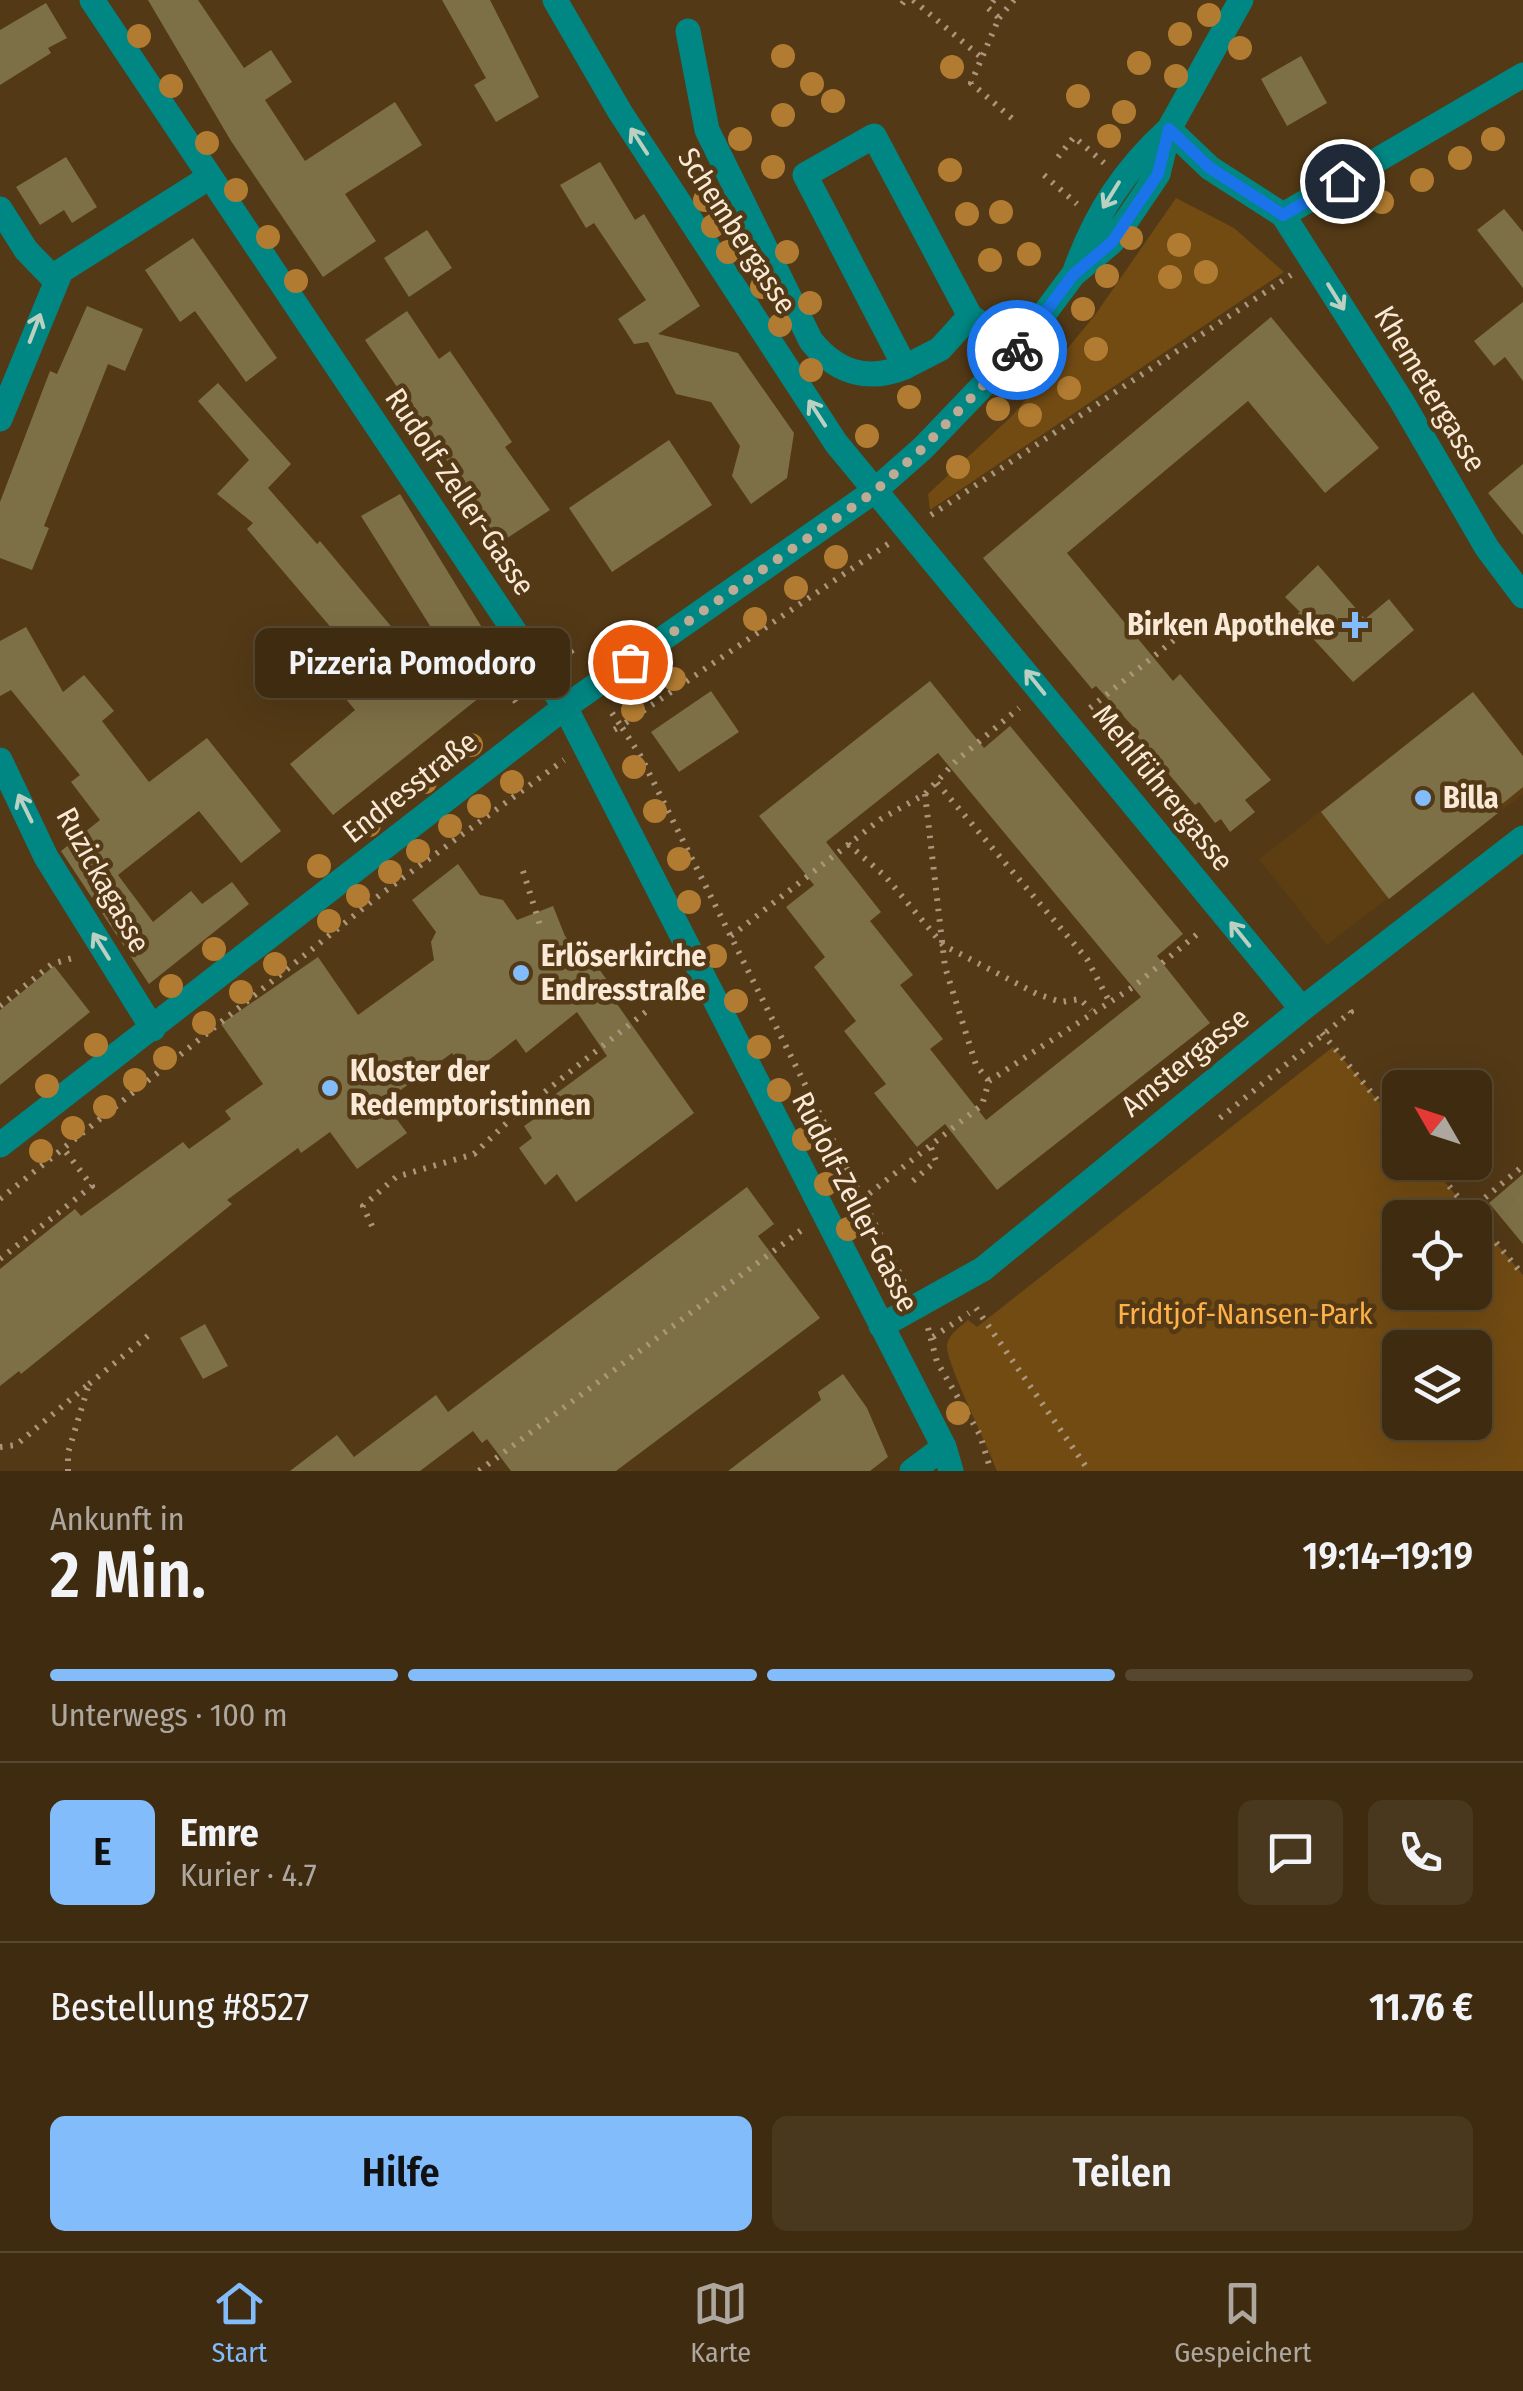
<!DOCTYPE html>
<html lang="de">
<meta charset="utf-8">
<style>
:root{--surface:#3e2b10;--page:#49371e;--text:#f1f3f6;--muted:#ada79f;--line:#574730;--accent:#83bcfb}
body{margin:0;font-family:"Fira Sans Condensed",sans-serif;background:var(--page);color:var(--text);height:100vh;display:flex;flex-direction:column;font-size:38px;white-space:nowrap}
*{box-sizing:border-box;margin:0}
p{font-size:32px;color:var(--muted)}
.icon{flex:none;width:55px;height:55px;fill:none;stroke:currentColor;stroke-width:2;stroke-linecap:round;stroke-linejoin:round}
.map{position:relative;height:1471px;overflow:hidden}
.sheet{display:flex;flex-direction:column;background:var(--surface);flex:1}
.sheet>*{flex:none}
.needle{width:65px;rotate:309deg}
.buttons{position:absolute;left:1382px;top:1070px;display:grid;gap:20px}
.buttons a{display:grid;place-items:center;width:110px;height:110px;border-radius:15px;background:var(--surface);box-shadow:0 10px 40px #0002,0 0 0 2px var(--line);font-size:50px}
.pin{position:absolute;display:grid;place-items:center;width:85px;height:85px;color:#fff;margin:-42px;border:5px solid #fff;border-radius:50%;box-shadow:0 2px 10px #0007}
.courier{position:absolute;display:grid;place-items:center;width:100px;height:100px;margin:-50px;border:8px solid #1a73e8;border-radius:50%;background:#fff;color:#222;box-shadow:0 2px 12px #0007}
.bubble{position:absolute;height:70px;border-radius:15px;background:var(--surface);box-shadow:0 10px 40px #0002,0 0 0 2px var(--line);font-size:32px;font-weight:600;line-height:70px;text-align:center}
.head em{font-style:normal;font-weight:600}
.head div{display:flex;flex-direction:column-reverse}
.head{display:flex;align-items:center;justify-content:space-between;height:170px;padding:0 50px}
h1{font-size:65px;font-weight:600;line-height:75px}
.bar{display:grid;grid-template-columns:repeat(4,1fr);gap:15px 10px;align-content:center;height:120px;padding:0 50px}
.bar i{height:12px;border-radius:8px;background:var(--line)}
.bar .selected{background:var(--accent)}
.bar p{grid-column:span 4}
.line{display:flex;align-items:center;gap:25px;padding:0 50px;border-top:2px solid var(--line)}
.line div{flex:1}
.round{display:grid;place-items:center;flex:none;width:105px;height:105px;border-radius:15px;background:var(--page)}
.button{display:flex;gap:20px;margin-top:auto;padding:20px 50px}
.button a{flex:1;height:115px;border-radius:15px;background:var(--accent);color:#111;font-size:40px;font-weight:600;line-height:115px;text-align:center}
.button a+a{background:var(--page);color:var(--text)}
.tab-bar{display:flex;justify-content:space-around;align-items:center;height:140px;border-top:2px solid var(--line);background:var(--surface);font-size:28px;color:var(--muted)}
.tab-bar a{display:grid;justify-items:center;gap:5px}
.tab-bar .selected{color:var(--accent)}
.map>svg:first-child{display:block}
.built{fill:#5d3e13}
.green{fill:#724b13;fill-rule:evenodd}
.building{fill:#7e7046;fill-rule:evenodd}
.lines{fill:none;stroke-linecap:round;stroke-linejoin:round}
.path{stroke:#ab967b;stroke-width:6;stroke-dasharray:2.5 8;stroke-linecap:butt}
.minor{stroke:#008783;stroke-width:25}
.tree{fill:#b17c31}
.oneway{stroke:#bbd0c1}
.done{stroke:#bfab93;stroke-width:10;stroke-dasharray:0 18}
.route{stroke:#1a73e8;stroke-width:12}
.poi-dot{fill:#83bcfb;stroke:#533916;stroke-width:4}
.labels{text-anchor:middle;stroke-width:9;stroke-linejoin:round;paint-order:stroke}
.street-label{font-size:30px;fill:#f9e9d6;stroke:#533916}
.poi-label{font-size:30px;font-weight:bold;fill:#f9e9d6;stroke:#533916;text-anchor:start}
.park-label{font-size:30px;fill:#feb247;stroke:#533916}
</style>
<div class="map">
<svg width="1523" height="1471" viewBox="0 0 1523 1471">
<rect width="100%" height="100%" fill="#533916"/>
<path class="built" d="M1473 692 1523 756V794L1327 945 1259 859Z"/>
<path class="green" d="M1176 198 1234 228 1284 272 930 510 928 494 1012 416 1095 315Z
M1333 1047 1400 1127V1162L1429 1163 1523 1275V1471H997C989 1448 944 1359 947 1344 950 1333 960 1327 968 1320L977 1327ZM1400 1218H1475V1292H1400ZM1400 1348H1475V1422H1400Z"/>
<path class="building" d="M148 0H198L244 68 271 50 292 82 265 100 305 161 395 102 422 145 345 194 376 241 323 277 231 141Z
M442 0H490L539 97 496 122 474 85 486 78Z
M46 3 67 38 48 48 51 53 0 85V30Z
M1301 56 1327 103 1287 126 1261 79Z
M66 157 97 207 72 223 64 210 40 225 16 187Z
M600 162 635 220 644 214 700 306 658 334 738 353 794 433 787 478 751 504 732 476 740 446 711 402 676 394 648 342 634 344 618 319 646 300 594 223 586 228 560 185Z
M1504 209 1523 232V288L1477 230Z
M427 230 452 268 409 297 384 258Z
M193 238 277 358 246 382 195 311 180 322 145 270Z
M1523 302V381L1505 357 1494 366 1474 341Z
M87 306 143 329 125 371 108 364 44 526 49 528 32 570 0 558V502L50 371 57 374Z
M407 311 439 359 450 351 512 442 505 447 550 510 498 544 470 503 474 500 365 340Z
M1271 317 1379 448 1325 493 1248 401 1067 553 1173 681 1180 674 1271 780 1245 800 1255 812 1230 832 1221 819 1215 823 1199 802 1195 805 1134 733 1136 730 1096 686 1092 689 983 558Z
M218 383 291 464 268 488 317 544 320 541 420 661 442 645 361 516 400 494 510 673 333 815 290 764 355 710 341 693 368 671 247 529 253 523 217 494 249 460 198 401Z
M669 440 712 505 612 572 569 508Z
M1523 464V535L1488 493Z
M1318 565 1365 619 1389 599 1414 630 1353 682 1293 617 1300 612 1285 597Z
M26 627 63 692 84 675 114 711 102 721 149 782 207 738 281 831 241 863 199 811 118 875 153 922 191 891 202 904 232 882 249 904 149 984 61 851 100 820 71 782 80 775 11 690 0 696V641Z
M930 681 984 748 1010 726 1183 934 1157 956 1210 1023 997 1190 945 1124 917 1147 874 1093 886 1084 844 1031 856 1021 814 967 825 957 786 907 814 885 759 816ZM938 753 1141 997 986 1120 930 1049 943 1039 900 985 913 975 870 921 881 912 826 842Z
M711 691 739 732 679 772 651 732Z
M1473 692 1523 756V787L1496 809 1498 813 1389 899 1321 812Z
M458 864 480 895 503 900 517 920 553 906 565 936 594 972 599 969 617 994 612 997 694 1113 576 1202 557 1174 545 1185 519 1148 532 1138 524 1126 553 1106V1096L607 1056 577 1012 526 1053 516 1039 468 1076 452 1053 384 1102 407 1133 357 1169 330 1132 301 1153 298 1148 227 1200 232 1204 21 1374 19 1371 0 1386V1269L75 1209 81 1216 183 1142 189 1149 231 1119 225 1111 263 1084 221 1024 318 957 358 1015 434 960 431 942 436 932 412 900Z
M54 966 90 1012 0 1085V1010Z
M1523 1174V1244L1489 1203Z
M747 1187 774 1224 758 1236 820 1318 616 1471H511L487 1439 482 1443 473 1431 420 1471H290L337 1435 354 1457 436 1395 448 1412Z
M205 1324 228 1366 203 1379 180 1338Z
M843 1374 867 1408 888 1457 870 1471H728L821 1400 818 1392Z"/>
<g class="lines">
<path class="path" d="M913 0 982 58
M994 0 988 8 999 18 971 83 1015 121
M902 4 905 0
M999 18 1014 0
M1058 157 1074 137 1104 163
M1044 175 1077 204
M931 515 1291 275
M888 544 621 726 640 755 904 1282
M562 658 571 652 575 658
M516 702 512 697 520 689
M1090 708 1174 640
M612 713 621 726 612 731
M937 783 1087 959 1108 999
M925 794 945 967 976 1065 989 1081
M848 844 885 876 943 945 1037 994 1061 1002 1080 999 1091 1010
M523 871 540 925
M731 936 881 819 925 794 956 761 1019 708
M0 1006 52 964 76 957
M1322 1033 1400 1127
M1220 1118 1351 1012 1346 1005
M1429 1162 1523 1275
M913 1181 936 1161 930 1145
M0 1199 381 894 564 760
M861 1200 982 1105 989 1081 1133 987 1201 931
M1469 1211 1523 1166
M372 1226 363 1206 396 1177 474 1154 513 1117 648 1010
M0 1259 92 1186 63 1148
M976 1308 1089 1471
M928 1328 937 1362 980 1435 991 1471
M933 1337 969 1313
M89 1384 149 1335
M0 1447 16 1445 89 1384 68 1453V1471
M479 1471 803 1229"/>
<path class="minor" d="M92 0 565 707 944 1447 951 1471
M555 0 620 112 836 443 1302 1009
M688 31 707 130 811 341C837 373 867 382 905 367
M1169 129 1210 168 1283 215 1523 75
M0 209 26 250 54 279
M1283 215 1401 400 1487 548 1523 596
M1075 271C1096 213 1124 170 1169 129
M970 316 874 136 805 175 905 367 940 349 970 316 1017 350
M0 419 61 271 208 178
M0 760 46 857 153 1029
M0 1145 565 707 873 492 923 448 1017 350 1073 275 1112 242 1158 174 1169 129 1241 0
M881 1326 983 1269 1302 1009 1523 838
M912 1471 944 1447"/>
</g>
<g class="tree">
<circle cx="1209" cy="15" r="12"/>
<circle cx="1180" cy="34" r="12"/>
<circle cx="139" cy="36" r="12"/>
<circle cx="1240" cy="48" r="12"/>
<circle cx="783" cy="56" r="12"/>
<circle cx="1139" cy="63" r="12"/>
<circle cx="952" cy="67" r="12"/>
<circle cx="1176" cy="76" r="12"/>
<circle cx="812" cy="84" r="12"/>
<circle cx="171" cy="86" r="12"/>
<circle cx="1078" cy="96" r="12"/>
<circle cx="833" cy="101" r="12"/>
<circle cx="1124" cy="112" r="12"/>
<circle cx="783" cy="115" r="12"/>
<circle cx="1109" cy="136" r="12"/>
<circle cx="740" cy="139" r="12"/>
<circle cx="1493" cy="139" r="12"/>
<circle cx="207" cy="143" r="12"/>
<circle cx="1460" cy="158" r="12"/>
<circle cx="773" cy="167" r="12"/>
<circle cx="950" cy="170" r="12"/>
<circle cx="1422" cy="180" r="12"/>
<circle cx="236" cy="190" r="12"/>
<circle cx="705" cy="200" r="12"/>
<circle cx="1382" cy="202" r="12"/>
<circle cx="1001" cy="212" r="12"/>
<circle cx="967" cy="214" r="12"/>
<circle cx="713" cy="226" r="12"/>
<circle cx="268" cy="237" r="12"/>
<circle cx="1131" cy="238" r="12"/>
<circle cx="1179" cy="245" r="12"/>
<circle cx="728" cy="252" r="12"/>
<circle cx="787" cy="252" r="12"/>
<circle cx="1029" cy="254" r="12"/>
<circle cx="990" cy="260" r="12"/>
<circle cx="1206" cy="272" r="12"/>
<circle cx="1107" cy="276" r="12"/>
<circle cx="1170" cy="277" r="12"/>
<circle cx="296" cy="281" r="12"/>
<circle cx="762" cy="287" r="12"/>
<circle cx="810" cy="303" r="12"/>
<circle cx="1083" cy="309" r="12"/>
<circle cx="780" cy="325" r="12"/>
<circle cx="1055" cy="345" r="12"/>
<circle cx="1096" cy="349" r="12"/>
<circle cx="811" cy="370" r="12"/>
<circle cx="1027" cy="378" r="12"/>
<circle cx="1069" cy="388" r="12"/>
<circle cx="909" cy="397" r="12"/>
<circle cx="998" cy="409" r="12"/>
<circle cx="1030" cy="415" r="12"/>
<circle cx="867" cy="436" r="12"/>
<circle cx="958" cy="467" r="12"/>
<circle cx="836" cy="557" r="12"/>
<circle cx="796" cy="588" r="12"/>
<circle cx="755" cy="619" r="12"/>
<circle cx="674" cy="679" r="12"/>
<circle cx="633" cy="710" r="12"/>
<circle cx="471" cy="745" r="12"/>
<circle cx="634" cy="767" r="12"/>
<circle cx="425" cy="782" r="12"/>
<circle cx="512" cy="782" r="12"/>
<circle cx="479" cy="806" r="12"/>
<circle cx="655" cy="811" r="12"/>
<circle cx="369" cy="825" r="12"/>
<circle cx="450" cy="826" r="12"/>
<circle cx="418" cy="851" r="12"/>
<circle cx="679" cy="859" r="12"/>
<circle cx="319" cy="866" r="12"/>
<circle cx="390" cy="872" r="12"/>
<circle cx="358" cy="896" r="12"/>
<circle cx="689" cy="902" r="12"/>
<circle cx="329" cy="921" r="12"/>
<circle cx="214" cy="949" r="12"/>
<circle cx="715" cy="956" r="12"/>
<circle cx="275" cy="964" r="12"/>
<circle cx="171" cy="986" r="12"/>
<circle cx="241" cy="992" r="12"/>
<circle cx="736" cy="1001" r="12"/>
<circle cx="204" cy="1023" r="12"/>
<circle cx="96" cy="1045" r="12"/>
<circle cx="759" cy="1047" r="12"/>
<circle cx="165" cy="1058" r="12"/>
<circle cx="135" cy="1080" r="12"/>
<circle cx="47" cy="1086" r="12"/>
<circle cx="779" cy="1090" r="12"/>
<circle cx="105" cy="1107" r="12"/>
<circle cx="73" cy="1128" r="12"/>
<circle cx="804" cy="1139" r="12"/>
<circle cx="41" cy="1151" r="12"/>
<circle cx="826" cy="1184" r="12"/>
<circle cx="848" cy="1229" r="12"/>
<circle cx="958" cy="1413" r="12"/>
</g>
<defs><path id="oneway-shaft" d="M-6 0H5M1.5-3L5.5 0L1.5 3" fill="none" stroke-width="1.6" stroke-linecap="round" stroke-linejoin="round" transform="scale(2.5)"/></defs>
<g class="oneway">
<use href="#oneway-shaft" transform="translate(639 141) rotate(-123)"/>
<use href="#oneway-shaft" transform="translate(1111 195) rotate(122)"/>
<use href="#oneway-shaft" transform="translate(1336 297) rotate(58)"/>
<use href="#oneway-shaft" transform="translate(35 328) rotate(-69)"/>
<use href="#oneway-shaft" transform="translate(817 413) rotate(-123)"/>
<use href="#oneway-shaft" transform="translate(1035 682) rotate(-129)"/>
<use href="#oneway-shaft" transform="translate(25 808) rotate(-116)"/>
<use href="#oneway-shaft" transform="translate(1240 934) rotate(-129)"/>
<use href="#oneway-shaft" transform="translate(101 946) rotate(-122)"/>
</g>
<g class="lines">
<path class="done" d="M630 662 874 492 923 448 1017 350"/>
<path class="route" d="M1017 350 1073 275 1112 242 1158 174 1169 129 1210 168 1283 215 1342 181"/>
</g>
<g class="poi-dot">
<path d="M1350 610h10v10h10v10h-10v10h-10v-10h-10v-10h10z"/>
<circle cx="1423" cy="798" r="10"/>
<circle cx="521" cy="973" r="10"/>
<circle cx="330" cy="1088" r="10"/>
</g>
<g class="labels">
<g class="street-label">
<text transform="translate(737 231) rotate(57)" y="10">Schembergasse</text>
<text transform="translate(1430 389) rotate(59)" y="10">Khemetergasse</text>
<text transform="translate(460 492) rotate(56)" y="10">Rudolf-Zeller-Gasse</text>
<text transform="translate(410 787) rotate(-38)" y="10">Endresstraße</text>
<text transform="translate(1163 788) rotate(51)" y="10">Mehlführergasse</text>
<text transform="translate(103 880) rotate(61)" y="10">Ruzickagasse</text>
<text transform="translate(1185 1062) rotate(-39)" y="10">Amstergasse</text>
<text transform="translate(855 1202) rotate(63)" y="10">Rudolf-Zeller-Gasse</text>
</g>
<g class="poi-label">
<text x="1335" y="635" text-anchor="end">Birken Apotheke</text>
<text x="1443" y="808">Billa</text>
<text x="541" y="966">Erlöserkirche<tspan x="541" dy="34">Endresstraße</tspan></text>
<text x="350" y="1081">Kloster der<tspan x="350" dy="34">Redemptoristinnen</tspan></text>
</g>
<g class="park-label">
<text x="1245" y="1324">Fridtjof-Nansen-Park</text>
</g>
</g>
</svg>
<div class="buttons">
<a><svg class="needle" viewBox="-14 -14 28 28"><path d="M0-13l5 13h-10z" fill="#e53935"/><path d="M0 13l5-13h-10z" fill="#ada79f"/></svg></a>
<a><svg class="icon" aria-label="locate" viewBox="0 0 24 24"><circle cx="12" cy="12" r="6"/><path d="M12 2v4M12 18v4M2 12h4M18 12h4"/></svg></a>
<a><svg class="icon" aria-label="layers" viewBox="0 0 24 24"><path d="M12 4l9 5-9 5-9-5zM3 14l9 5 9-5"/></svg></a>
</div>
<div class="pin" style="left:630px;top:662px;background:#ea580c"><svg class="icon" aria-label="bag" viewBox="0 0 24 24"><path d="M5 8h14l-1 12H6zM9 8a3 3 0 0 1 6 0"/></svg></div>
<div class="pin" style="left:1342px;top:181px;background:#1f2937"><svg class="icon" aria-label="home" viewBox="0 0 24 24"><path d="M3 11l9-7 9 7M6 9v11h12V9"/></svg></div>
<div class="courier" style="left:1017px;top:350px"><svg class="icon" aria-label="bike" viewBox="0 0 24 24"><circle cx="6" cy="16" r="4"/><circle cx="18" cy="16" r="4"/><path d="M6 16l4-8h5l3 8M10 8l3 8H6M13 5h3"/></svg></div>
<div class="bubble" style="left:255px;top:628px;width:315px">Pizzeria Pomodoro</div>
</div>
<section class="sheet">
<div class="head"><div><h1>2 Min.</h1><p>Ankunft in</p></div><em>19:14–19:19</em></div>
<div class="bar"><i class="selected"></i><i class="selected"></i><i class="selected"></i><i></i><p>Unterwegs · 100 m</p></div>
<div class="line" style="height:180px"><b class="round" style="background:var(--accent);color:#111">E</b><div><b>Emre</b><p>Kurier · 4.7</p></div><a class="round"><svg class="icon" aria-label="chat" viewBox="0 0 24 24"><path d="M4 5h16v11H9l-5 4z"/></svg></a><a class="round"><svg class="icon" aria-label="phone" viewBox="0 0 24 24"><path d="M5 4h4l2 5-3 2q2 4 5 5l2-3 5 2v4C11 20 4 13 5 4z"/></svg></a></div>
<div class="line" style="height:130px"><div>Bestellung #8527</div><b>11.76 €</b></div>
<div class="button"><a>Hilfe</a><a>Teilen</a></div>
</section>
<nav class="tab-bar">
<a class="selected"><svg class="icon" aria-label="home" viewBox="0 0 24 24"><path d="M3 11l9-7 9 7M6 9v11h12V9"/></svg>Start</a>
<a><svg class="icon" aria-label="map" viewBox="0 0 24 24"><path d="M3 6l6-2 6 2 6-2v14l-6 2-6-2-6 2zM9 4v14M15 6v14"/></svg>Karte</a>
<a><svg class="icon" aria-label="saved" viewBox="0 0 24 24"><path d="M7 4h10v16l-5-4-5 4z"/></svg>Gespeichert</a>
</nav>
